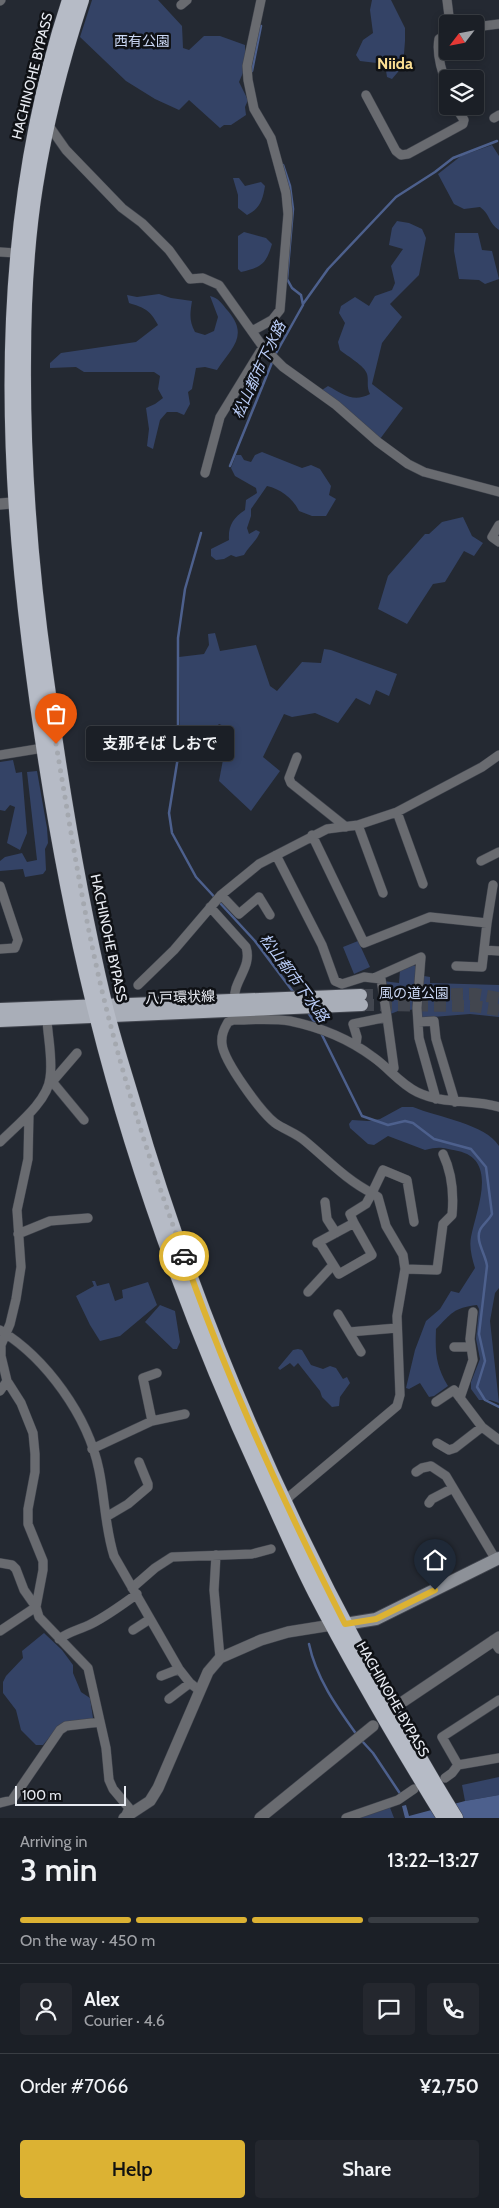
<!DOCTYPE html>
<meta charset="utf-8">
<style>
:root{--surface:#1b1f26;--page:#24272e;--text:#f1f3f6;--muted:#a0a2a7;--line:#393d43;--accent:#dcb233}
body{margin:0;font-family:Cabin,"Noto Sans JP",sans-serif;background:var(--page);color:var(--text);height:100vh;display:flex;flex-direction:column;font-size:19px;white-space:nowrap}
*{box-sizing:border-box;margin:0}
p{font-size:16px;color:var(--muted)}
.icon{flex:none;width:28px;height:28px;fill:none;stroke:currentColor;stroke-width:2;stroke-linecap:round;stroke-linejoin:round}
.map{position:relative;height:1818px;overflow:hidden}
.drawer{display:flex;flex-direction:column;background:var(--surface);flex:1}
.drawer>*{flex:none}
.needle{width:32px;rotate:238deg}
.buttons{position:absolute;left:439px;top:15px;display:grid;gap:10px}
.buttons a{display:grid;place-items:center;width:45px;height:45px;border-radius:5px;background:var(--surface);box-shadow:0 2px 8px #0003,0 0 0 1px var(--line);font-size:25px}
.scale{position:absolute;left:15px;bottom:12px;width:111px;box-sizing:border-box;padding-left:5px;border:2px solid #e9ecf3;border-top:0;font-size:14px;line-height:18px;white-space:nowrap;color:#e9ecf3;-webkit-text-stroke:4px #0f1115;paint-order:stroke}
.pin{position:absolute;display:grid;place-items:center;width:42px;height:42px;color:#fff;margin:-51px -21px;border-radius:50% 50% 50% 0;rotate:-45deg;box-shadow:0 0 5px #0007}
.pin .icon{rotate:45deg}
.courier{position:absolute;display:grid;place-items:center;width:50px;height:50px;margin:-25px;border:4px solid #dcb233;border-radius:50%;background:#fff;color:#222;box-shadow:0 1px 6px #0007}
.bubble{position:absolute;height:35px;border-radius:5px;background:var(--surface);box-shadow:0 2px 8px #0003,0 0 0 1px var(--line);font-size:16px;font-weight:600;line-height:35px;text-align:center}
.head em{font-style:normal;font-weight:600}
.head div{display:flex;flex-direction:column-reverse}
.head{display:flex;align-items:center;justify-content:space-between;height:85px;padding:0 20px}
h1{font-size:32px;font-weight:600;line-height:38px}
.bar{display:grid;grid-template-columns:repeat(4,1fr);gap:8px 5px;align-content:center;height:60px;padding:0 20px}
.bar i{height:6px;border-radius:4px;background:var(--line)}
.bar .current{background:var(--accent)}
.bar p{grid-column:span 4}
.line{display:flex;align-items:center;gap:12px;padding:0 20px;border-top:1px solid var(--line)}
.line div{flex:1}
.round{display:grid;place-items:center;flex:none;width:52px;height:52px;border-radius:5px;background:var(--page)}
.button{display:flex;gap:10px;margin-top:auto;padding:10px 20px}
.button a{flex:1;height:58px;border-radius:5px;background:var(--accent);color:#111;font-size:20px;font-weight:600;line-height:58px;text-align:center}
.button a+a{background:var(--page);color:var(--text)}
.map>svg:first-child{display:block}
.green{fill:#344366}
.water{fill:#4d608d}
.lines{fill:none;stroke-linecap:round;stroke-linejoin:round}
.stream{stroke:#4d608d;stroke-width:2.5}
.primary-tunnel{stroke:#42464f;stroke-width:12;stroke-dasharray:12 6;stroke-linecap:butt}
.minor-casing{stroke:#40444d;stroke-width:10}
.tertiary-casing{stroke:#40444d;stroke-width:12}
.secondary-casing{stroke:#40444d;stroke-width:14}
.primary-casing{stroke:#40444d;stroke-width:14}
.trunk-casing{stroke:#40444d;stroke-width:15}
.minor{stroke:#696b70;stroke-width:9}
.tertiary{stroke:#696b70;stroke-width:11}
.secondary{stroke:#8d9198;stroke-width:12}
.primary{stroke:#a9aeb8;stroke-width:12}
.trunk{stroke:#b6bbc6;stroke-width:14}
.done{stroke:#a4a8af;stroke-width:5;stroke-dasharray:0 9}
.route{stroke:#dcb233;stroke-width:6}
.labels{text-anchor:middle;stroke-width:5;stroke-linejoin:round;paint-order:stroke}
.park-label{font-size:14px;fill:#cbd8f5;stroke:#0f1115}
.street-label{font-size:14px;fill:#e9ecf3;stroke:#0f1115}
.water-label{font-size:15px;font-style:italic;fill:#bbcef9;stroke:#0f1115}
.quarter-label{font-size:16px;font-weight:bold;fill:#fcdf93;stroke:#0f1115}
</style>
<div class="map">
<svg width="499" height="1818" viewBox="0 0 499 1818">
<rect width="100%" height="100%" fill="#242932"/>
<path class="green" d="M92 0H158L182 26 183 48 189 50 204 36H220L245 45V68L239 82 248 100 245 107 246 115 231 125H224L220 128 189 100 179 110 155 99 126 81 80 37Z
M372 0H391L405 28V41L403 66 392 79 387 77 385 64 360 61 356 55 363 40 373 33 370 10Z
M492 145 499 156V230C488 223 491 215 480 207L464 209 454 204 438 174 461 156Z
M233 178H239L245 186 261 182 265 186C263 199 260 209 247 215L238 208V195Z
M397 221 409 223 422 229 426 238 419 275 390 304 402 317 382 343 372 384 403 408 380 439 323 393 322 390 328 386C343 394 353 403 370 394 366 386 369 381 367 374 365 366 347 356 340 350L338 342 345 323 339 313 341 306 355 297 369 306 375 296 392 290 395 283 391 266 403 249 389 245 392 228Z
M244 232 266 238 272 244C266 264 262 267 241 272L238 269V236Z
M455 233H478L482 250 492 251 499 279 485 284 479 280 459 279 454 251Z
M159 294 171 298 192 301C190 314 189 321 195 332L205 335 214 331 218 317 210 296C219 298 222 304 228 311 249 336 232 347 217 370L205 367 196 368 192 389 188 392 190 404 184 415 177 412H167L160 420 153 449 147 446 149 429 146 408 155 404 163 398 158 389 160 376 154 372H84L76 367 50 368V363L61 353 136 342 158 325C150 310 145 308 129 303L127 295 137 297Z
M262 452 302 468 311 465 320 469 331 486 329 495 336 499 326 516H312L299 511C293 498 280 489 267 486L251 509V516L247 528 249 534 256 530 260 532C256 542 249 546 244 555L236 557 231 555 224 559 216 560 211 556V549L229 540C228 526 233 518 245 510L246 500 257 493 256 488 235 476 231 468 236 455H241L244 460 251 462 255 455Z
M463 517 472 536 483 543 474 556 464 551 445 582 433 584 407 624 378 609 388 576 425 534H429L442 522Z
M215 633 220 651 256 645 270 686 277 691 302 662 321 663 324 649 331 650 397 674 389 696 376 690 370 705 356 698 338 723 315 713 292 717 284 714 263 757 280 771 251 811 219 781 229 728 219 724 215 728 191 731 187 740 180 741 179 657 204 654 209 645 208 634Z
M13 760 16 773 22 772 27 833 20 850 7 843 15 807 10 805 5 811 0 810V762Z
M37 771 47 828 48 843 45 849 46 870 43 874 25 877 23 869 0 871V861L5 857 22 853 27 862 37 860 27 772Z
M358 941 370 967 354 974 343 947Z
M412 964 417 967 418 975 430 977V983L499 985V1017L470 1014 420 1018 419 1009 398 1011 388 1015 383 981 399 983 400 970Z
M402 1107H413C437 1117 486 1124 499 1146V1288L495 1293 490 1321 499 1403 490 1400H479L471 1389V1382L480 1359 476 1339 479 1309 477 1305C453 1308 452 1313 436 1329 435 1353 436 1366 448 1386L434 1396 429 1397 420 1383 409 1389 406 1388 415 1350 426 1321 440 1309 451 1291 459 1293 475 1268C472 1258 469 1247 471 1237 476 1210 499 1160 458 1151 443 1148 440 1146 425 1150L388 1136 374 1145 368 1144 350 1128 349 1124 352 1120 368 1121 380 1119Z
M92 1281H95L97 1286 109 1283 115 1301 123 1298 122 1290 148 1282 157 1305 120 1336 100 1341 90 1325 76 1296 94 1286Z
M160 1305 175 1311 180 1342 177 1349H173L145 1322Z
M298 1349 302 1350 311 1365 323 1369 330 1366 336 1368 343 1379 347 1377 350 1383 340 1397 339 1406 332 1407 322 1397 320 1391 298 1363 294 1367 290 1363 280 1370 278 1368 293 1350Z
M44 1633 62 1650 73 1665V1673L81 1692 90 1698 93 1718 59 1726 43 1745H36L21 1730 16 1710 3 1693V1682L6 1676 23 1658 22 1651Z
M499 1777V1795L465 1801 462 1785Z
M389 1805 394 1818H353Z"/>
<path class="water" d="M499 1795V1818H405L402 1806 406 1805 409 1816 465 1801Z"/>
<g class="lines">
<path class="stream" d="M252 71 261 26
M303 304 328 269 396 197 435 172 453 158 497 141
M275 355 303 305 301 295 292 288 287 279 293 209 290 186 283 165
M230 466 273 360
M201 533 185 589 178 638V757L169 813 172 833 196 877 255 941 294 993
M307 1011 317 1026
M321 1033 362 1116 388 1125 405 1121 413 1123 434 1139 471 1149 486 1167 492 1214C489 1220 482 1225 480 1230 475 1241 486 1255 487 1266L479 1334 485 1361 477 1387 485 1400 499 1407
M309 1644C316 1678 337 1707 357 1735
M362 1741 373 1753 401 1795"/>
<path class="primary-tunnel" d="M361 995 475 994 499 998
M362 1005 474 1006 499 1010"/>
<g class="minor-casing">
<path id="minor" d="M447 0 450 24
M0 1 1 0
M181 5 187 0
M475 27 499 24
M448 33 439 39C436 54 442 73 448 88
M366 95 396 151 401 155 408 154 463 124 464 120 455 106
M494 118 499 115
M47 123 66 150 122 208 142 223 169 250 190 279 203 278 219 285 263 347 283 367 336 405 378 442 408 464 424 472 499 492
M0 252 16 253
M252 331 272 320 280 310 288 214 286 193 271 138 254 109 248 80 247 66 261 0
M205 473 220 417 263 347
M499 525 492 537 499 542
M0 755 43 748
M297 757 289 778 291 783 346 827
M397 812 423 884
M358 825 383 893
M312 835 364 943 430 917 487 923 482 967 456 966
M276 855 322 945 335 981 342 984 364 977 381 979 387 1017 353 1024 357 1037 356 1045
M481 861 499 852
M0 886 18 940 15 948 0 949
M221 895 239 914 259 897 270 915
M210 907 246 947C251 963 241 973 236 988 233 999 233 1009 233 1020L228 1022C224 1029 221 1035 222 1044 224 1062 261 1112 275 1123 285 1130 296 1133 305 1141 327 1159 346 1180 372 1193L366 1204 350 1214 354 1223 317 1243
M487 923 493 885
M484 950 499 951
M376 977 421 957 417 1008 419 1038 436 1099
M138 985 174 950 221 895 259 864 327 829 358 825 397 812 482 767 499 755
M387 1017 394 1068
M233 1020C251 1020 272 1018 290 1021 319 1027 349 1039 373 1057 389 1068 399 1083 417 1092 444 1105 472 1099 499 1107
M418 1022 434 1021 436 1039 455 1102
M50 1079 84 1120
M52 1082 77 1053
M0 1142C16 1126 48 1101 50 1078 53 1060 48 1038 47 1020
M325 1202 327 1219 336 1233
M18 1234 50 1221 88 1218
M319 1242 339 1274 372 1255 354 1223
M405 1269 437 1270 443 1224 452 1215C454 1194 452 1173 443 1154
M308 1292 333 1265
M338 1314 361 1352
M0 1330C46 1358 88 1416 99 1470 105 1499 105 1528 114 1556L179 1669 190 1683 200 1691
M349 1332 397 1328
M454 1347H471
M0 1391 7 1381
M460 1398 473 1360 470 1339 473 1312
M436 1402 454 1390 482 1427 499 1440
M152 1421 143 1378 157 1373
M437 1443 449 1450 455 1448 482 1427
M92 1449 152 1421 185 1414
M416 1472 422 1468 431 1466 446 1476 496 1560
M429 1503 432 1499 453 1488
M284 1506 290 1496 397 1406 400 1395 397 1316 405 1269 403 1255 386 1226 378 1197 372 1193 383 1170 407 1180 414 1222
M106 1517 128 1504 148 1487V1484L139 1462
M216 1555 214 1590 220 1658
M0 1563 12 1565 16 1569 24 1590 36 1607 39 1617 88 1668 106 1748 109 1780 113 1789 129 1808 125 1817
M132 1588 155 1568 172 1557 252 1554 271 1549
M133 1630 150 1619
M0 1631 36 1607 43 1570V1561L28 1524V1509L35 1472V1454L33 1433 21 1403 7 1381 1 1356V1345L10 1324 16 1299 21 1267 17 1210 28 1159 29 1114
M59 1639C70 1631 79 1630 91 1624 107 1616 122 1605 137 1594
M493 1640 499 1649
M161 1676 179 1669
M169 1699 190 1683
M499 1700 442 1737 458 1765 499 1758
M445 1778 452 1773 458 1765
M0 1803 12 1800 60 1730 66 1726 100 1722
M346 1818 398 1800 414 1789"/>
</g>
<g class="tertiary-casing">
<path id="tertiary" d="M0 504 23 502
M404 1701 499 1637
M124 1818 150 1801 158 1788 208 1672 220 1658 261 1640 288 1632 338 1624
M260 1818 373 1726"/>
</g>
<g class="secondary-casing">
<path id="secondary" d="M345 1624 376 1619 499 1558"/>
</g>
<g class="primary-casing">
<path id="primary" d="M0 1009 361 995
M0 1021 362 1005"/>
</g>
<g class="trunk-casing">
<path id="trunk" d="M69 0C0 209 2 428 29 644 44 765 64 885 93 1003 133 1167 192 1327 263 1481 280 1518 296 1556 315 1593 355 1670 399 1745 444 1818
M82 0C62 61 46 123 36 186 27 242 24 300 24 358 23 463 31 568 46 673 61 783 79 894 105 1003 113 1037 124 1070 134 1104 207 1356 319 1595 456 1818"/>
</g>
<use href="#minor" class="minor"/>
<use href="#tertiary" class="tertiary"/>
<use href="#secondary" class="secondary"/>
<use href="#primary" class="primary"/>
<use href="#trunk" class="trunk"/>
</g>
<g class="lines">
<path class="done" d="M56 744C71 831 84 918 105 1003 126 1089 154 1173 184 1256"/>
<path class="route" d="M184 1256C228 1382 284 1504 345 1624L376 1619 435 1590"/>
</g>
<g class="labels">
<g class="park-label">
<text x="142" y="46">西有公園</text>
<text x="414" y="998">風の道公園</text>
</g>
<g class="street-label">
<text transform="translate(32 76) rotate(-76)" y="5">HACHINOHE BYPASS</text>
<text transform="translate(109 938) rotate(78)" y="5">HACHINOHE BYPASS</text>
<text transform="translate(180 997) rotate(-2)" y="5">八戸環状線</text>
<text transform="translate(393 1699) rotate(60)" y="5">HACHINOHE BYPASS</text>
</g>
<g class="water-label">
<text transform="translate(259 370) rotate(-65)" y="5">松山都市下水路</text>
<text transform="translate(294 978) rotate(54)" y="5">松山都市下水路</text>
</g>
<g class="quarter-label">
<text x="395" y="69">Niida</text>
</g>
</g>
</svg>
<div class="buttons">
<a><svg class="needle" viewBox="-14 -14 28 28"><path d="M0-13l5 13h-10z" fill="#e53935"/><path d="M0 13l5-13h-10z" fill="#a0a2a7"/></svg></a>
<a><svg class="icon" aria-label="layers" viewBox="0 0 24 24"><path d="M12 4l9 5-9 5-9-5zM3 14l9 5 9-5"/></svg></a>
</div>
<div class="scale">100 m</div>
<div class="pin" style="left:56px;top:744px;background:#ea580c"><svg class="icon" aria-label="bag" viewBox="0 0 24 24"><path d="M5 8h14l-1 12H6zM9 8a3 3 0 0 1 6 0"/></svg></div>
<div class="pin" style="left:435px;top:1590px;background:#1f2937"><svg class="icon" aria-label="home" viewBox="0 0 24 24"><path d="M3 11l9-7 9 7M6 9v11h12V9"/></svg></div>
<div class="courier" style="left:184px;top:1256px"><svg class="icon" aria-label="car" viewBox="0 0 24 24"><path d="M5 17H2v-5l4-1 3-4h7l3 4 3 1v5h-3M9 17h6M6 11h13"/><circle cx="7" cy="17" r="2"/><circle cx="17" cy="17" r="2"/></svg></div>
<div class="bubble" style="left:86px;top:726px;width:148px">支那そば しおで</div>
</div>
<section class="drawer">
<div class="head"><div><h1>3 min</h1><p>Arriving in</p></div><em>13:22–13:27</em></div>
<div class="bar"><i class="current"></i><i class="current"></i><i class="current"></i><i></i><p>On the way · 450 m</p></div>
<div class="line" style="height:90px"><a class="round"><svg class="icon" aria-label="person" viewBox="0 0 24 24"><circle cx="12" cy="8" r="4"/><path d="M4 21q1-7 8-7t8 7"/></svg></a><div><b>Alex</b><p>Courier · 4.6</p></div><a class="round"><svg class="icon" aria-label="chat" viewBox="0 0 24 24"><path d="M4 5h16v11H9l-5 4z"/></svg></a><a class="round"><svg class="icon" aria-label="phone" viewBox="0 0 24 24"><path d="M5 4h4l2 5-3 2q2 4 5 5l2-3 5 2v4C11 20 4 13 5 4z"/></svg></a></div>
<div class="line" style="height:65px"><div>Order #7066</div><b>¥2,750</b></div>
<div class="button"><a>Help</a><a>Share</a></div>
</section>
